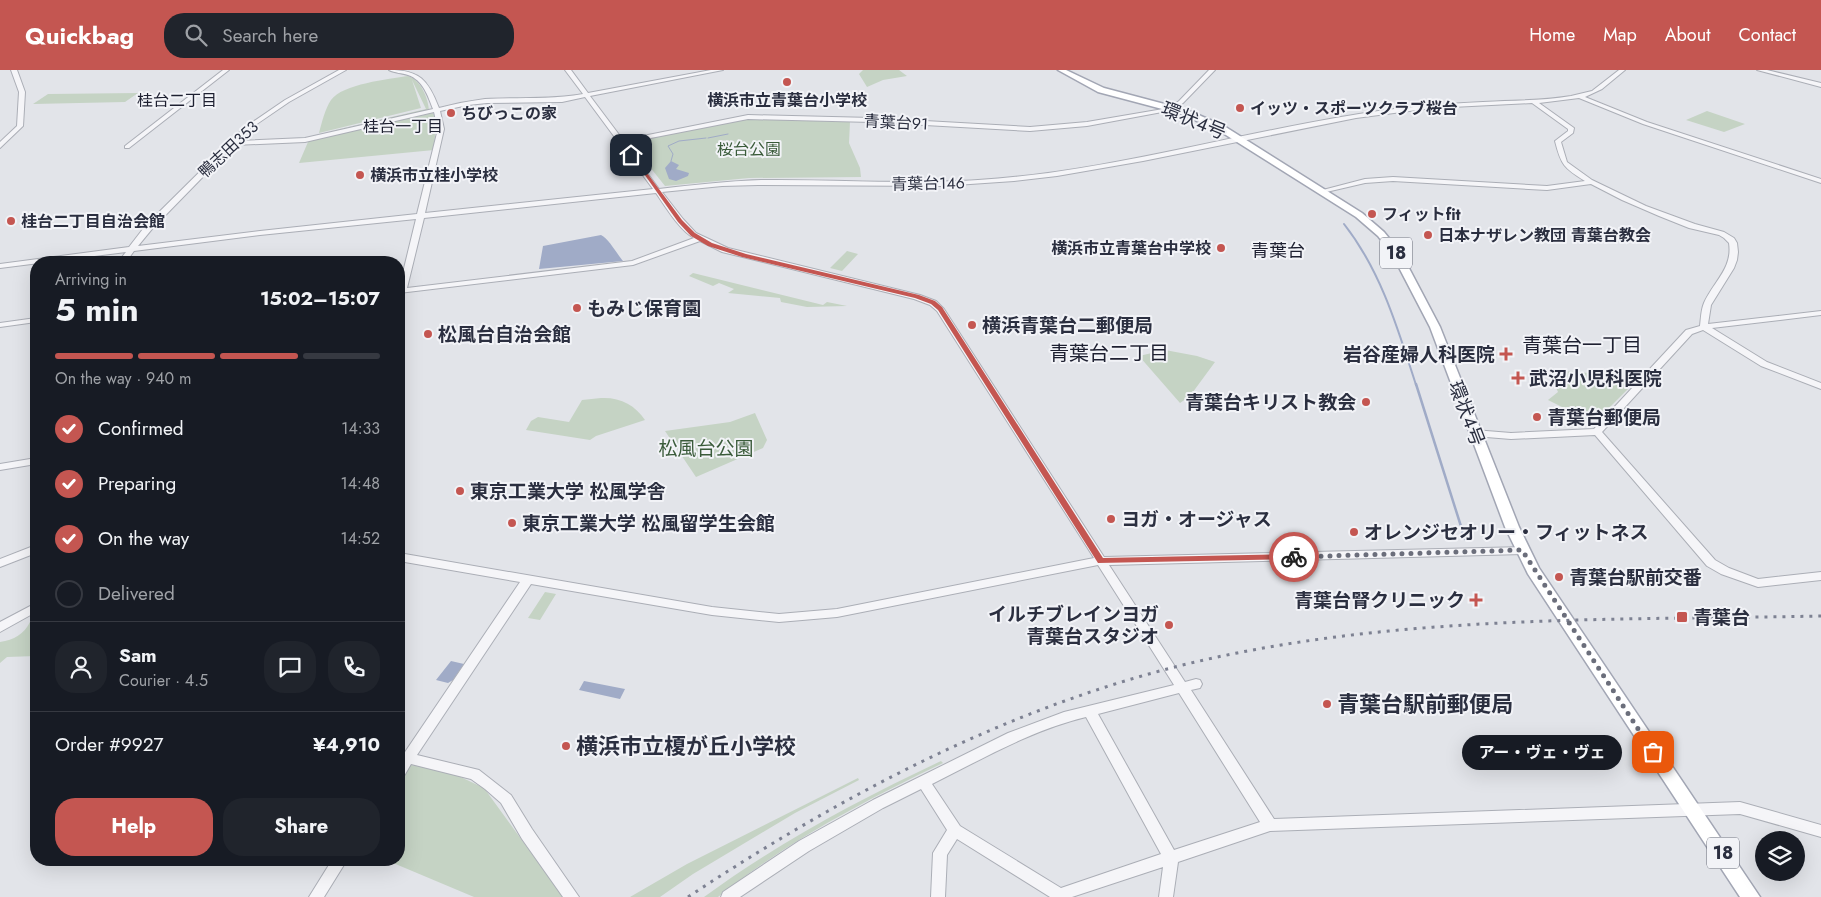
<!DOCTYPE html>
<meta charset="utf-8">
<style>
:root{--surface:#171b24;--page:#20242c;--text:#f1f3f6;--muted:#9ea1a6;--line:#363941;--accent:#c45651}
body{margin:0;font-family:Jost,"Noto Sans JP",sans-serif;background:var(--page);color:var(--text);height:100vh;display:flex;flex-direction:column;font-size:19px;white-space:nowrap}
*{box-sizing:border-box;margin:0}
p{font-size:16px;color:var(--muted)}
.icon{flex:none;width:28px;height:28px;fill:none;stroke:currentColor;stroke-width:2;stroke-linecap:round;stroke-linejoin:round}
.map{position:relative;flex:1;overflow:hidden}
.drawer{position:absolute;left:30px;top:186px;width:375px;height:610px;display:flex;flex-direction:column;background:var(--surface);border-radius:20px;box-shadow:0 5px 20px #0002}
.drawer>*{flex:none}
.buttons{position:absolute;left:1755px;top:761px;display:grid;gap:10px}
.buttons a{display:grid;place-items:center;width:50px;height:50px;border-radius:50%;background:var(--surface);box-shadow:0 5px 20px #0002;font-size:25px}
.pin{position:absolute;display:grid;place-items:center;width:42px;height:42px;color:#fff;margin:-21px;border-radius:10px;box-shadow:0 2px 8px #0006}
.courier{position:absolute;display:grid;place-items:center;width:50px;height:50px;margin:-25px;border:4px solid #c45651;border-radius:50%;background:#fff;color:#222;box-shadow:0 1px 6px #0007}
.bubble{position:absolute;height:35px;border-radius:18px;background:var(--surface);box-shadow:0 5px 20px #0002;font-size:16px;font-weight:700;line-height:35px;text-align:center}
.head em{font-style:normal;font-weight:700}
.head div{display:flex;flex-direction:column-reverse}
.head{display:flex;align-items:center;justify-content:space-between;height:85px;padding:0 25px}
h1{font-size:32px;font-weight:700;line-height:38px}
.bar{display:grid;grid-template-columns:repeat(4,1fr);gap:8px 5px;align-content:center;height:60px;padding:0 25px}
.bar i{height:6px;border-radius:4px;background:var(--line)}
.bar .on{background:var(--accent)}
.bar p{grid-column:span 4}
.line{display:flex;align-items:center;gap:12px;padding:0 25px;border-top:1px solid var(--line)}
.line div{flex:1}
.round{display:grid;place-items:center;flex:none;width:52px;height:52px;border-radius:20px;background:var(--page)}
ol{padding:0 25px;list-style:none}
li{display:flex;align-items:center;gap:15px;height:55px}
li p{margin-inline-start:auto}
li .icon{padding:5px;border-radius:50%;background:var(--accent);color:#fff;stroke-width:4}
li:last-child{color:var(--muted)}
li i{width:28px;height:28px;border:2px solid var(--line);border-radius:50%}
.primary-button{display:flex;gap:10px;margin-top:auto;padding:10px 25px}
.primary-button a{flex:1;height:58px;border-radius:20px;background:var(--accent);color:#fff;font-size:20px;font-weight:700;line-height:58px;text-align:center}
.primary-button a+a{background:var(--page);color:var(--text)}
header{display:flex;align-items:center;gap:30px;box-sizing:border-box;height:70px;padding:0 25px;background:var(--accent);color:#fff}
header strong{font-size:24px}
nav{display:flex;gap:28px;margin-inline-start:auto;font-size:18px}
.search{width:350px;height:45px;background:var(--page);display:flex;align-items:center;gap:12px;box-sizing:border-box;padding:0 18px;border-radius:20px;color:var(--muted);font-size:19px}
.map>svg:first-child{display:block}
.green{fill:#c5d3c4}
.water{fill:#a0abc7}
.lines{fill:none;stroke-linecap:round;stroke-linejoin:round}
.stream-far2{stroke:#a0abc7;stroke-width:1}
.stream-far1{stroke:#a0abc7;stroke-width:2}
.stream{stroke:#a0abc7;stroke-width:2.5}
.minor-casing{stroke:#abaeb6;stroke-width:2}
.major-casing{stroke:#a2a6b4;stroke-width:3}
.minor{fill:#f5f5f8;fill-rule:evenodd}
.major{fill:#fff;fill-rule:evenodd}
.rail{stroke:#7d8192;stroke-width:3;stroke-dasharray:3 6;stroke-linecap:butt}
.route{fill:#c45651}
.done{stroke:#6b6e7b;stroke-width:5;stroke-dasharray:0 9}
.poi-dot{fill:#c45651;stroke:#f2f3f7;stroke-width:2}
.labels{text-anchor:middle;stroke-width:4;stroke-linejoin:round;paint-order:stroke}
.far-neighbourhood-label{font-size:16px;fill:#1e2031;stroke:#f2f3f7}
.far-poi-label{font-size:16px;font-weight:bold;fill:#2b2f40;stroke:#f2f3f7;text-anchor:start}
.far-street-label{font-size:16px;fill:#2b2f40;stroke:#f2f3f7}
.far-park-label{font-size:16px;fill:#3a5b3a;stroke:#f2f3f7}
.far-quarter-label{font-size:18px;fill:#1e2031;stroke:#f2f3f7}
.shield{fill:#f2f3f7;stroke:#676a77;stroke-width:1}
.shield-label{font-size:18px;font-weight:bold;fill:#2b2f40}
.street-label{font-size:19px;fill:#2b2f40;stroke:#f2f3f7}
.poi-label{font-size:19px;font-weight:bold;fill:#2b2f40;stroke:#f2f3f7;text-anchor:start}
.park-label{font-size:19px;fill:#3a5b3a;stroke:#f2f3f7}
.neighbourhood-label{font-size:20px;fill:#1e2031;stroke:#f2f3f7}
.near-poi-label{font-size:22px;font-weight:bold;fill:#2b2f40;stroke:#f2f3f7;text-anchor:start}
</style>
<header>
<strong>Quickbag</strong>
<div class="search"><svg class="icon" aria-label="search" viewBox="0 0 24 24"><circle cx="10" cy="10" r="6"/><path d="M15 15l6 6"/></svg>Search here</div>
<nav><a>Home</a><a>Map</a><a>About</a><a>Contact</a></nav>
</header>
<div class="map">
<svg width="1821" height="827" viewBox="0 0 1821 827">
<rect width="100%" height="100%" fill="#e2e4e9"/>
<path class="green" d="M863 0H899L907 6 883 10 867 17 859 4Z
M408 6C421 10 428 28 429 40L322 63 426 39 412 10 421 38 319 63C322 52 325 39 331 30 342 14 389 9 408 6Z
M138 23 125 32 33 34 48 24Z
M1707 41 1745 54 1724 62 1686 50Z
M433 43 436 51 434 80 299 93 308 72 315 69Z
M746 49 850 52 849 73 860 98 861 107 749 108 665 116 630 72Z
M847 181 858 184 842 201 830 198Z
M693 203 823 235 827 232 847 236 807 237 781 232 780 228 728 223 734 219 719 213 713 216 689 206Z
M1165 280 1197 286 1215 292 1190 326 1180 333 1139 286Z
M1548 300 1603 304 1631 316 1594 353 1548 330 1558 322Z
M601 328C620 327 635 335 645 350L596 366 590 370 526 360 531 351 538 347 569 352 582 330Z
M755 343 767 370 763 378 696 407 665 361 730 352Z
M545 522 556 524 540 550 528 548Z
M36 550V586L7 587 0 593V572C14 570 24 564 30 552Z
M941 691 943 693C864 731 786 772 718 827H704C778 773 858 730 941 691Z
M410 695 450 702 484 718 563 827H474L386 790H399V712Z
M858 708 859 710 795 743 693 804 660 827H630L687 794Z"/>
<path class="water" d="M671 91 679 95 676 99 689 103 688 106 676 111 669 109 665 98Z
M601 165C609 169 617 184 623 191L539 199 543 176Z
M451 591 464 594 453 610 448 613 436 610Z
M584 611 625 619 620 629 579 620Z"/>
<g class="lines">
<path class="stream-far2" d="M708 68 728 64
M671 91 673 84 668 76 679 71 706 68"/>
<path class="stream-far1" d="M1344 154C1381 201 1398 259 1416 315"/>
<path class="stream" d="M1416 314 1465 469"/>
<g class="minor-casing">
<path id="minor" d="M11 0H17L25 22 23 56 0 78V72L17 56 19 22Z
M223 0H229L129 78H125V76Z
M339 0H346L289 32 248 60 238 71 305 68 433 39C428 26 423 10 408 5 402 3 395 3 389 0 420 0 428 10 439 38 454 34 469 31 485 29 518 27 550 30 583 24L565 0H571L588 23 711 0H723L590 26 623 70 748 45 872 48 1030 57 1087 52 1169 38 1179 31 1209 0H1215L1183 33 1173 40 1087 56 1030 61 872 52 748 49 625 73 659 119C693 115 727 111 761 110 833 109 905 115 978 110 1107 102 1232 64 1359 44 1401 37 1442 34 1483 32 1513 30 1542 31 1571 26L1592 21 1619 0H1625L1602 19 1585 27 1647 52 1821 109V113L1643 54 1579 28 1539 33 1574 58 1573 63 1561 72 1567 92 1592 110 1646 136 1695 154 1724 162 1734 168 1737 173 1738 182 1737 190 1734 198 1711 235 1708 254 1821 241V245L1712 258 1767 292 1821 313V319L1761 296 1703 260 1692 264 1602 362 1715 490 1729 498 1758 509 1821 502V510L1758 517 1721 504 1707 496 1595 365 1511 369 1474 366 1469 363 1474 360 1511 363 1594 359 1686 260 1700 256C1701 248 1701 240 1704 233 1714 211 1733 198 1729 173L1724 168 1719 165 1689 158 1659 146 1622 130 1591 114 1547 120 1393 111 1365 113 1322 123 1319 121 1365 109 1393 107 1547 116 1585 111C1564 98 1561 95 1555 71L1568 61V59L1532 33 1432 38 1356 48 1143 91 1057 106 1014 111 941 116 758 115 722 116 662 122 683 149 696 163 728 178 920 225 936 231 944 239 1104 487 1527 477 1528 480 1527 483 1523 484 1109 495 1185 612 1196 609 1200 610 1202 614 1200 618 1191 620 1274 749 1740 732 1821 755V767L1740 744 1270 761 1178 792 1173 827H1159L1163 797 1072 827H1050L957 769 947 785 945 827H931L933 783 947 760 921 719 883 738 809 781 740 827H721L723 822 799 771 873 730 1008 663 1064 642 1174 615 1098 495 837 547 779 552 712 545 531 514 417 685 479 700 511 725 532 759 579 827H563L522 769 501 733 485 719 471 709 411 694 404 706 399 708V691L520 512 399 491V483L712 537 779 544 837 539 1094 488 937 241 930 235 914 229 722 182 700 171 633 195 399 223V219L416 149 260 165 134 181 126 192H118L126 182 0 198V194L129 177 146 155 244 58 285 30ZM585 27 653 119 425 143 444 59 440 41 468 35 487 33 562 32ZM434 42 438 59 417 144 260 161 138 176 152 159 234 75 305 72ZM656 123C665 136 680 161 694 168L632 191 407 218 424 148ZM1179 623 1260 752 1174 780 1098 644ZM1086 647 1161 784 1061 818 960 756 932 714C982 689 1032 660 1086 647Z
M1757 0H1767L1821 13V17Z
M36 248V252L0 257V253Z
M36 388V394L0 400V394Z
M36 475V483L0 497V489Z
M36 533V542L0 562V552Z
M332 790H347L324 827H309Z"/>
</g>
<g class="major-casing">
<path id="major" d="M1058 0H1066L1104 18 1187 40 1224 56 1362 143 1384 162 1401 183 1440 257 1519 457 1539 498 1760 827H1740L1528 504 1505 457 1430 257 1392 184 1378 166 1356 147 1218 60 1181 44 1098 22Z"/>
</g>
<use href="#minor" class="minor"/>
<use href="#major" class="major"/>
<path class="rail" d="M688 827C856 716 1037 622 1237 583 1428 545 1627 550 1821 546"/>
</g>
<path class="route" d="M630 84H633L682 150 695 163 712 173 746 184 919 225 935 231 942 237 1103 488 1294 484 1298 487 1297 489 1098 493 938 240 931 234 915 228 742 187 708 176 691 166 678 152Z"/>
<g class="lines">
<path class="done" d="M1294 487 1522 480 1653 682"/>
</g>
<g class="poi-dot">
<circle cx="787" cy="12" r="5"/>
<circle cx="1240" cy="38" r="5"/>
<circle cx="451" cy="43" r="5"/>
<circle cx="360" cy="105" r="5"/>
<circle cx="1372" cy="144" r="5"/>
<circle cx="11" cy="151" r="5"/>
<circle cx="1428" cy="165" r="5"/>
<circle cx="1221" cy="178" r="5"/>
<circle cx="577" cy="238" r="5"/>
<circle cx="972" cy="255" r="5"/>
<circle cx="428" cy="264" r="5"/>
<path d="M1503.5 276.5h5v5h5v5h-5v5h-5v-5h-5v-5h5z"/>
<path d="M1515.5 300.5h5v5h5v5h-5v5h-5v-5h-5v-5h5z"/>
<circle cx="1366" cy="332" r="5"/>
<circle cx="1537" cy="347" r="5"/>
<circle cx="460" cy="421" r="5"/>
<circle cx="1111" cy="449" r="5"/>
<circle cx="512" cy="453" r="5"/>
<circle cx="1354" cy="462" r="5"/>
<circle cx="1559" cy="507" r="5"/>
<path d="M1473.5 522.5h5v5h5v5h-5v5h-5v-5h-5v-5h5z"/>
<rect x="1676" y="541" width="12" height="12" rx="2.5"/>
<circle cx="1169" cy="555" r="5"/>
<circle cx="1327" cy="634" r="5"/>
<circle cx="566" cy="676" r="5"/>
</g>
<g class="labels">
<g class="far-neighbourhood-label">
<text x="177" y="36">桂台二丁目</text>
<text x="403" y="62">桂台一丁目</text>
</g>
<g class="far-poi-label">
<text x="787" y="36" text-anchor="middle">横浜市立青葉台小学校</text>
<text x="1250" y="44">イッツ・スポーツクラブ桜台</text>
<text x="461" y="49">ちびっこの家</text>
<text x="370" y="111">横浜市立桂小学校</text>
<text x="1382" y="150">フィットfit</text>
<text x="21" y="157">桂台二丁目自治会館</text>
<text x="1438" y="171">日本ナザレン教団 青葉台教会</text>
<text x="1211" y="184" text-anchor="end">横浜市立青葉台中学校</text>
</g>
<g class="far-street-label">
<text transform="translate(896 52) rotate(3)" y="6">青葉台91</text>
<text transform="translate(228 79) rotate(-43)" y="6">鴨志田353</text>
<text transform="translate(928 113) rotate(-1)" y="6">青葉台146</text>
</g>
<g class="far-park-label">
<text x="749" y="85">桜台公園</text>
</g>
<g class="far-quarter-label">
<text x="1278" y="187">青葉台</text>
</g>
<g class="shield">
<rect x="1380" y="167.5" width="32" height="31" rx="4"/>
<rect x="1707" y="767.5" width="32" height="31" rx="4"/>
</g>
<g class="shield-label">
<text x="1396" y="189">18</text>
<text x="1723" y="789">18</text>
</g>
<g class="street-label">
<text transform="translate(1194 50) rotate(22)" y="7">環状4号</text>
<text transform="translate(1467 343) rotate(69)" y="7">環状4号</text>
</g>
<g class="poi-label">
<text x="587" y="245">もみじ保育園</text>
<text x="982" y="262">横浜青葉台二郵便局</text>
<text x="438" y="271">松風台自治会館</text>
<text x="1495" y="291" text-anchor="end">岩谷産婦人科医院</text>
<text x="1529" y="315">武沼小児科医院</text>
<text x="1356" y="339" text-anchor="end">青葉台キリスト教会</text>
<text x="1547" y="354">青葉台郵便局</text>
<text x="470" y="428">東京工業大学 松風学舎</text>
<text x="1121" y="456">ヨガ・オージャス</text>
<text x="522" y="460">東京工業大学 松風留学生会館</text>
<text x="1364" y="469">オレンジセオリー・フィットネス</text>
<text x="1569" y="514">青葉台駅前交番</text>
<text x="1465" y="537" text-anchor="end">青葉台腎クリニック</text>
<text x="1159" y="551" text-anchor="end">イルチブレインヨガ<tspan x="1159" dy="22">青葉台スタジオ</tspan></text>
<text x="1693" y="554">青葉台</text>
</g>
<g class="park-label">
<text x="706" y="385">松風台公園</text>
</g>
<g class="neighbourhood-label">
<text x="1582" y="282">青葉台一丁目</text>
<text x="1109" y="290">青葉台二丁目</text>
</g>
<g class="near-poi-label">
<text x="1337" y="642">青葉台駅前郵便局</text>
<text x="576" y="684">横浜市立榎が丘小学校</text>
</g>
</g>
</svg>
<div class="buttons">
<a><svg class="icon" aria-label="layers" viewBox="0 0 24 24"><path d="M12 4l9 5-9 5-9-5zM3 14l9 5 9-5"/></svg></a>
</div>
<div class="pin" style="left:1653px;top:682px;background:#ea580c"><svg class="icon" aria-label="bag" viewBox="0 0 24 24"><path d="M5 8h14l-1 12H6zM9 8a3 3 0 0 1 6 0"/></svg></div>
<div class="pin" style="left:631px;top:85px;background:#1f2937"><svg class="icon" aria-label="home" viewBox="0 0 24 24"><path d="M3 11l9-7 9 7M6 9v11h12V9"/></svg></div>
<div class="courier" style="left:1294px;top:487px"><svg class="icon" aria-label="bike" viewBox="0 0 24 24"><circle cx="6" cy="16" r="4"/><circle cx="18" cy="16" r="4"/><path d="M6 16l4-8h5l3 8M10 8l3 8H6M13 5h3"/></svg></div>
<div class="bubble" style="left:1462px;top:665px;width:160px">アー・ヴェ・ヴェ</div>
<section class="drawer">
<div class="head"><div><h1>5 min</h1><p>Arriving in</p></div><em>15:02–15:07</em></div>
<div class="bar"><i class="on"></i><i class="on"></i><i class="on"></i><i></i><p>On the way · 940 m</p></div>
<ol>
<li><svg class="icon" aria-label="check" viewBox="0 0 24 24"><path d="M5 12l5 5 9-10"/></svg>Confirmed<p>14:33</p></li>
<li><svg class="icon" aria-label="check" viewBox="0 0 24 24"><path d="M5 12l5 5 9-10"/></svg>Preparing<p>14:48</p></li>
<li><svg class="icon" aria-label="check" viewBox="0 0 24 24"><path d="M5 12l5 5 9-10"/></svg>On the way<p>14:52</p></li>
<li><i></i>Delivered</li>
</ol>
<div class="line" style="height:90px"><a class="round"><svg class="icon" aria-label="person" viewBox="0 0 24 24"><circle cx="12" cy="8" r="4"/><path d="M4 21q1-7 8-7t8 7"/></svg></a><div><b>Sam</b><p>Courier · 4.5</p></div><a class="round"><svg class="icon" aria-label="chat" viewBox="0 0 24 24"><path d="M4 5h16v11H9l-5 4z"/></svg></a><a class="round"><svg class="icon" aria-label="phone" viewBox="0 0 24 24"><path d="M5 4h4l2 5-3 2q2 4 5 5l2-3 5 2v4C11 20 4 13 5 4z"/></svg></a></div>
<div class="line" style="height:65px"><div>Order #9927</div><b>¥4,910</b></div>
<div class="primary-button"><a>Help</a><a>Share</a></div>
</section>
</div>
